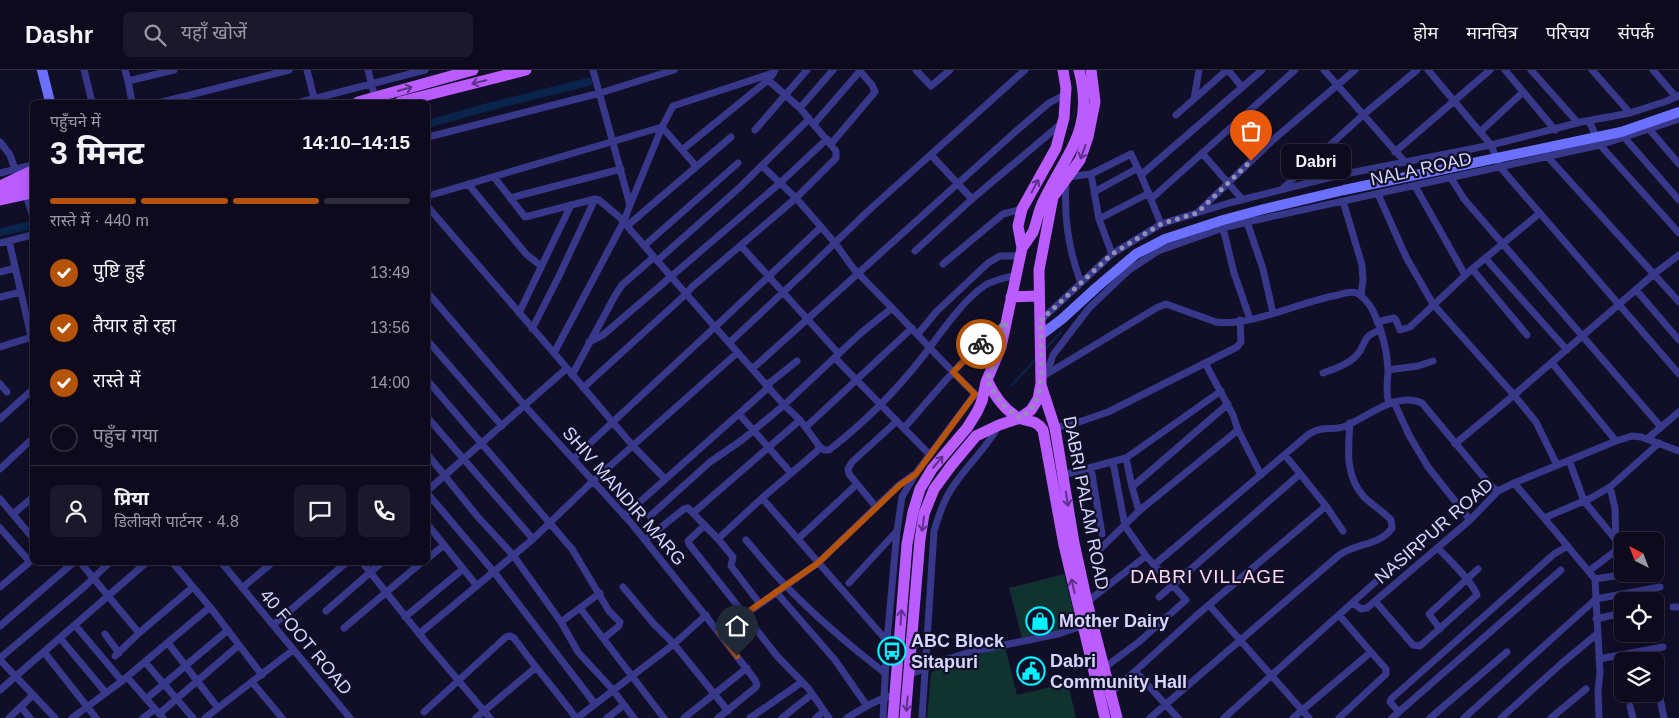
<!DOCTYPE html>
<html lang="hi">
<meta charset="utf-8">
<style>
:root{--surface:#0d0a1e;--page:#1b182b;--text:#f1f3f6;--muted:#9a9aa4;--line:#2d2b3c;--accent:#b45309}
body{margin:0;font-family:Arial,"Noto Sans Devanagari",sans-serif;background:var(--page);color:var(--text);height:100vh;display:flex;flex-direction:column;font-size:19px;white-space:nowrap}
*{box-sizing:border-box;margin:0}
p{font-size:16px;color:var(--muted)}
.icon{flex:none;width:28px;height:28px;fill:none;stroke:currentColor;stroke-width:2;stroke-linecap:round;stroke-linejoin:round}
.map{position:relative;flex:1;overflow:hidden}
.drawer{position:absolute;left:30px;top:30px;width:400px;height:465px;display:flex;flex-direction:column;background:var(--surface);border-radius:8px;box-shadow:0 2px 12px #0003,0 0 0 1px var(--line)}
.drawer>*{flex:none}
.needle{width:32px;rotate:318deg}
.fabs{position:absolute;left:1614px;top:462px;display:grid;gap:10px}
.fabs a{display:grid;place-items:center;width:50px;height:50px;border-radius:8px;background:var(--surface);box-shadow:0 2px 12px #0003,0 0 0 1px var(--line);font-size:25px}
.pin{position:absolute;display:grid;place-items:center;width:42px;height:42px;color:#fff;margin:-51px -21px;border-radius:50% 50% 50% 0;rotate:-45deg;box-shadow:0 0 5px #0007}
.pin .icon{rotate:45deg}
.courier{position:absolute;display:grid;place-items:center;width:50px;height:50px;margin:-25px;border:4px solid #b45309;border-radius:50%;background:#fff;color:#222;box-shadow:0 1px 6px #0007}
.bubble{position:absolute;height:35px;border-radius:8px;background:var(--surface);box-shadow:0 2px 12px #0003,0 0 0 1px var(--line);font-size:16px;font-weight:700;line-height:35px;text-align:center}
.head em{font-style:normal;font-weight:700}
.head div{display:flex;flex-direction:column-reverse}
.head{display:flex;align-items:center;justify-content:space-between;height:85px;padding:0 20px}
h1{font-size:32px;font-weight:700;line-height:38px}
.bar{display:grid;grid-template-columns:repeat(4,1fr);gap:8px 5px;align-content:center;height:60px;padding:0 20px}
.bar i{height:6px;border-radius:4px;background:var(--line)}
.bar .current{background:var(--accent)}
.bar p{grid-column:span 4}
.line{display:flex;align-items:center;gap:12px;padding:0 20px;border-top:1px solid var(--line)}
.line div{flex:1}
.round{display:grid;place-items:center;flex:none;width:52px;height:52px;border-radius:8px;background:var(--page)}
ol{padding:0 20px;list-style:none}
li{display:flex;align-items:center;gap:15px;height:55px}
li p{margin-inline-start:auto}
li .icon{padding:5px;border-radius:50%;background:var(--accent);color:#fff;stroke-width:4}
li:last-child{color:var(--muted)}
li i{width:28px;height:28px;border:2px solid var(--line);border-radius:50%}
header{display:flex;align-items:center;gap:30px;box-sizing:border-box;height:70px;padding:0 25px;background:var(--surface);border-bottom:1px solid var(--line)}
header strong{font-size:24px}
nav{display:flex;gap:28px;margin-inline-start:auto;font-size:18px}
.search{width:350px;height:45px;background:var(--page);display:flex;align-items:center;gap:12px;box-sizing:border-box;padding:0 18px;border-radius:8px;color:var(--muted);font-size:19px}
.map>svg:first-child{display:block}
.green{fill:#113330}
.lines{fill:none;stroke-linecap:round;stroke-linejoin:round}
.stream{stroke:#09254c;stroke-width:2}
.canal{stroke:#09254c;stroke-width:8}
.street{stroke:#37388a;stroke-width:7}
.secondary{stroke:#6c70ff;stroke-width:10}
.primary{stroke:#ba5cff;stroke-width:11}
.oneway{stroke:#5d3189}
.done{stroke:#928fb4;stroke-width:5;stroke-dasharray:0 9}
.route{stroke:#b45309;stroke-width:6}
.labels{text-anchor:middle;stroke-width:4.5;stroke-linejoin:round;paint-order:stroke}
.street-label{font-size:18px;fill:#d8d5ff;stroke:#110e28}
.poi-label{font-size:18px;font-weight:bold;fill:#d8d5ff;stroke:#110e28;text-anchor:start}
.neighbourhood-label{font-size:19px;letter-spacing:1px;fill:#ffd7f3;stroke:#110e28}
</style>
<header>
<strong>Dashr</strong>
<div class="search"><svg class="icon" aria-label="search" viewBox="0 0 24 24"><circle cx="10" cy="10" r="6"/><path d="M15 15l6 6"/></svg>यहाँ खोजें</div>
<nav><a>होम</a><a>मानचित्र</a><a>परिचय</a><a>संपर्क</a></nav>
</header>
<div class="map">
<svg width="1679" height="648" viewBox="0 0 1679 648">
<rect width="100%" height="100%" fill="#110e28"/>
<path class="green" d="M1064 504 1077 555 1052 562 1047 544 1034 548 1038 564 1022 568 1009 518Z
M1005 577 1017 625 1068 613 1076 648H927L931 603 944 595Z"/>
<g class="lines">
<path class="stream" d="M1046 278 1061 262
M1011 316 1036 289"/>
<path class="canal" d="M428 54 488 37 588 12
M0 162 32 155"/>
<path class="street" d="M84 0 92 32
M125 0 128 11
M307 0 315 32
M368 0 375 28
M593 0 630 135 624 151 554 283 633 376 665 409
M916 0 931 16 950 0
M1228 0 1242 17
M1324 0 1405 92
M1428 0 1491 75 1500 97 1679 304
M1505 0 1555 60
M1531 0 1578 53
M1592 0 1630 43
M1653 0 1676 27
M768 10 800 38 809 49
M1194 29 1199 0
M132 32 128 11 174 0
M162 32 289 0
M301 32 425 0
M800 38 833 0
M1176 45 1227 0
M1589 51 1600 75 1679 163
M814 54 860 1
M1649 59 1679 94
M755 60 807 0
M1480 62 1523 22
M428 67 600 23 674 0
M1624 67 1679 130
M0 72 10 85 15 99
M831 74 875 22 872 15 859 0
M682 80 768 10 773 4
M1395 82 1490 0
M1202 83 1242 129
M931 85 972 129
M1547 86 1679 232
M762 96 796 128 835 173 853 198 892 238
M0 103 32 95
M1091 104 1099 149 1112 184
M494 107 525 147 595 129 599 130 624 151 627 156 715 257 573 389
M1068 107 1091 104 1131 84 1141 105
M1451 108 1464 129 1661 357
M1066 111C1064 148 1068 178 1081 213
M468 114 526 184 541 196
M1415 116 1465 205
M1282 119 1363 45 1417 0
M1094 122 1138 98
M1378 124 1406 187 1433 234 1514 325 1536 352 1557 395
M26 125 32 144
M428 126 662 57 696 96
M510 128 621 99
M1151 129 1295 0
M1343 131 1362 195 1363 210 1361 226
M630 135 662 57 673 36 773 3 775 0
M428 137 554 283
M1199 141 1274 69 1355 0
M1099 149 1149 123
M1247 152 1263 199 1273 243
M1161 154 1141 105 1262 0
M627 156 731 67
M1223 158 1234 203 1250 249
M9 171 32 270
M0 173 32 165
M644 176 738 93
M741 176 839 284
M915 181 972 129 1062 53
M1485 188 1567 280
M943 194 1003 144 1022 139
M1472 199 1527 265
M0 202 15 198
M1636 220 1679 270
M428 223 525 336 632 454 712 554 755 610 757 615 755 618 718 648
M0 227 21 222
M519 243 571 135
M1040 251 1112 184 1161 154 1229 133 1340 105 1491 75 1581 52 1630 43 1667 31 1679 25
M1377 252 1394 248 1396 250 1400 260 1410 257 1472 199 1540 143
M532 259 559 206 595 129
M918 264 936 242 988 193 1000 186H1021
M428 271 502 356
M589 272 603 265 780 113 827 69
M729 273 810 197 868 141 1025 0
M0 277 32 267
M835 288 930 385
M1205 293 1233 345 1238 360 1261 405
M1552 293 1616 371
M752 299 1015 62 1049 33 1066 24
M1388 300 1418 296 1433 291
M1047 303 1053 285 1089 238 1129 200 1158 181 1223 158 1247 152 1600 75 1679 49
M1323 303C1334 299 1347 295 1356 286 1368 274 1359 268 1380 260
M572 305 616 224 622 215 654 187
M1045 305 1158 237 1166 234 1216 252C1251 257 1302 231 1338 225 1344 223 1351 221 1357 223 1364 227 1371 236 1374 243 1382 261 1387 279 1388 299 1388 310 1385 322 1389 333
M428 311 572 479 609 541 620 552 619 556 604 568
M0 314 7 322
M767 315 797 291
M583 318 686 224 692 217 796 128 836 88V81L809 49 739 118 657 191
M1394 332 1409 365 1428 397 1470 450
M739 344 791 403
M428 348 533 469
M0 349 32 320
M800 350 820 377 824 380H829C864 353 897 320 924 285 941 263 961 232 984 216 993 210 1006 208 1016 205
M806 357 912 258
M904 358C936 322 967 282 1006 253
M1055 358 1082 351 1108 342 1237 277 1241 272 1240 250
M1647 369 1679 342
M1455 374 1514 325 1654 204 1679 185
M820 377 816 382 762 428 887 571
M428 385 477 446 513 485 561 552 578 582 613 620 634 648
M1285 385 1326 436 1343 461
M1126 388 1132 417 1139 441
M1569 390 1584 431 1616 470
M1091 398 1102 464
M0 399 32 369
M1063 405 1126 388 1221 321
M1514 413 1544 448
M1132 417 1228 334
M428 420 566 299
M428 424 494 502 595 634
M0 429 32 467
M876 437 849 404 848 399 852 392 897 351
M693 443 800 350 784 335 862 262 892 238C919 266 946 296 975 324
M13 444 32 428
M624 446 769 317
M650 446 710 392 742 370 784 335 715 257 821 157
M428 455 477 516
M705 455 688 471 689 474 777 586 808 618 829 648
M0 458 30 492
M718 469 762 428
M798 469 857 414
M645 470 684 439 688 438 718 469 733 487 731 496 760 534
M746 470C759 485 772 502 786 516 817 548 850 576 885 603
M1100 479 1139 441 1238 360
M428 488 444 475
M80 492 139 563
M172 492 210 537 262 605
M221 492 350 648
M362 492 425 571 490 648
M1154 495 1309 364C1324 355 1330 361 1343 357 1367 348 1395 321 1422 333L1491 416 1498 421
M1655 499H1660
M1589 501 1614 482 1616 478 1615 438 1610 417
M1627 504 1595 509 1596 529 1660 517
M1595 509 1544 448 1591 428 1610 417 1659 373
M849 513 897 461
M0 517 32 490
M623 517 653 553 674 574 728 641
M242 518 273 492
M776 522 835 590 867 636
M1159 527 1300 404
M1375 531 1413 575 1420 576 1477 525C1473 512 1448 489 1438 478
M1087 532 1146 486
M1353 533 1361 539 1367 538 1470 450 1498 421 1514 413 1616 371 1632 366 1641 367 1679 381
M1209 535 1309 648
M1673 537H1679
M580 538 664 648
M326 541 382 492
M1339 545 1371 582
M405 547 463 499
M1596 549 1622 543
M561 552 600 523
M75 555 122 611
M273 555 347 492
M0 556 74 492
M344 558 422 492
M1440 559 1429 544 1478 499
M719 563 818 493 899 415 913 405
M105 564 119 583
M419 564 533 469 593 411 737 283
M60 568 106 623
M168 573 218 638
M44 582 96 648
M115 586 139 563 193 517
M0 588 83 518 110 492
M1599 589 1663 577
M0 590 55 648
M145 592 193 648
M1104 598 1140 571 1186 530 1146 486 1125 456 1113 392
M1135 601 1178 648
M1655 604 1664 648
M909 605 938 592 970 582 1058 564 1085 555
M127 607 163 648
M252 612 282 648
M0 620 147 492
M1111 623 1197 545 1326 436
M146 629 228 560
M1630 636 1633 648
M21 637 30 648
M424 642 506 567 510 566 514 568C534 596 556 621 576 648
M1399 642 1390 632 1391 629 1554 484 1568 476
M159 644 239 575
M9 648 33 625
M72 648 122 611 210 537
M143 648 155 639
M205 648 293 580
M476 648 535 598
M577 648 674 574 706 545
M607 648 624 635
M684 648 747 598
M750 648 802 612
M782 648 812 624
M816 648 824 641
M847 648C863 638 877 629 895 625
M883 648 887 571 897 461 902 427 916 403 975 324 978 327
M922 648 934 461C939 445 944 429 954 415 968 394 987 378 999 355
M1150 648 1338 486C1354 473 1380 476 1392 458L1391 450C1383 441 1372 435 1364 427 1345 406 1348 380 1350 353
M1224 648 1401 489
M1293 648 1371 582 1386 599V604L1339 648
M1392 648 1561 500
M1430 648 1507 582
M1464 648 1596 529 1600 602 1598 622 1599 648
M1501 648 1562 593 1597 564
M1551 648 1586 619"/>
<path class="secondary" d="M42 0 50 32
M1041 265 1062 249 1097 217 1136 184 1165 169 1223 150 1264 139 1344 120 1621 62 1679 42"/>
<path class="primary" d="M358 32 473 0
M400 32 526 0
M0 116 32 101
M4 120 32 113
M0 130 32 123
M1022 178C1026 172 1030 167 1033 162 1037 152 1038 142 1043 132 1066 83 1095 60 1079 0
M1011 227 1038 226
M987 310C994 325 1004 340 1019 348 1030 353 1035 349 1043 360L1064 475 1105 648
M1041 315 1055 358 1074 473 1087 532 1117 648
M893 648 907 474 913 442 920 419 932 399 967 358 977 342 982 331 986 312 1001 277 1022 178 1018 156 1022 139 1056 78 1064 48 1066 18 1063 0
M905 648 920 469 924 444 934 419 951 396 976 366 999 355 1020 348 1031 340 1038 329 1041 313 1039 200 1053 127 1080 90 1088 67 1095 32 1091 0"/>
</g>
<defs><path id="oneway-shaft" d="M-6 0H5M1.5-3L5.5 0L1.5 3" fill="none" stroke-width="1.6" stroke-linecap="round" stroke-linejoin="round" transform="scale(1.25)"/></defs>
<g class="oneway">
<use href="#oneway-shaft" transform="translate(479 12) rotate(166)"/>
<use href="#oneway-shaft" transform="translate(405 19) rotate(-16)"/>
<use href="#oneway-shaft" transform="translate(1083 82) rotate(110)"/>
<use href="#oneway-shaft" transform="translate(1035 116) rotate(-62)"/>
<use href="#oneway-shaft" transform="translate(938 392) rotate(-50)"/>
<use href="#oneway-shaft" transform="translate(1067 429) rotate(81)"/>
<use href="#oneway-shaft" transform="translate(923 454) rotate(98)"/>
<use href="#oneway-shaft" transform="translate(1073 516) rotate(-103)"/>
<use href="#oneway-shaft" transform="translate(901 547) rotate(-86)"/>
<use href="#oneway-shaft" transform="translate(907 634) rotate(95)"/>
</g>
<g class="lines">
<path class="done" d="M981 274 992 264 1006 252 1001 277 987 310C996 327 1003 337 1020 348 1027 343 1032 339 1036 331 1045 315 1041 271 1040 251L1112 184 1161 154 1197 143 1251 91"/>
<path class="route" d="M737 586 719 562 818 493 900 415 916 404 975 324 953 302 981 274"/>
</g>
<defs>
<g id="shop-ring" transform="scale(1.4375)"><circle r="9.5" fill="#110e28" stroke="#01f3ff" stroke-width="1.5"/><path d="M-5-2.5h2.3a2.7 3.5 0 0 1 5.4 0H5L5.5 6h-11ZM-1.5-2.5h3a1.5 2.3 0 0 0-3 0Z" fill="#01f3ff"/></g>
<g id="bus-ring" transform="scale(1.4375)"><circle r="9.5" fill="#110e28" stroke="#01f3ff" stroke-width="1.5"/><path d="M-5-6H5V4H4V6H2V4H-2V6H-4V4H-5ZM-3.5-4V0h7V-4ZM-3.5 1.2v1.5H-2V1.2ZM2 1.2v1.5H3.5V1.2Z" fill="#01f3ff"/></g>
<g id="civic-ring" transform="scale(1.4375)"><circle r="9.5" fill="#110e28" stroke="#01f3ff" stroke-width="1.5"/><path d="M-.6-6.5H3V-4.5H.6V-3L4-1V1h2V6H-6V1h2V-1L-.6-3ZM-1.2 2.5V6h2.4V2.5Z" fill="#01f3ff"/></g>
</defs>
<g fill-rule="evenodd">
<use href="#shop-ring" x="1040" y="551"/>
<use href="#bus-ring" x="892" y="581"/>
<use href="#civic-ring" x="1031" y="601"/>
</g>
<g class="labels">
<g class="street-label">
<text transform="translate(1421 99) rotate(-12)" y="6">NALA ROAD</text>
<text transform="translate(624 426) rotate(49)" y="6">SHIV MANDIR MARG</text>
<text transform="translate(1086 433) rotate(79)" y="6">DABRI PALAM ROAD</text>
<text transform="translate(1434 461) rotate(-41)" y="6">NASIRPUR ROAD</text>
<text transform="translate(306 572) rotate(50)" y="6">40 FOOT ROAD</text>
</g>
<g class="poi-label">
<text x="1059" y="557">Mother Dairy</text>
<text x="911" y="577">ABC Block<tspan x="911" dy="21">Sitapuri</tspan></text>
<text x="1050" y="597">Dabri<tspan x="1050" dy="21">Community Hall</tspan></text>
</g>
<g class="neighbourhood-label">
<text x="1208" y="513">DABRI VILLAGE</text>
</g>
</g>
</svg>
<div class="fabs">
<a><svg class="needle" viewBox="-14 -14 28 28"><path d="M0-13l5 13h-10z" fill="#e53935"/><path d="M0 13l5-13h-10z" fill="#9a9aa4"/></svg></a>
<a><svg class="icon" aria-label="locate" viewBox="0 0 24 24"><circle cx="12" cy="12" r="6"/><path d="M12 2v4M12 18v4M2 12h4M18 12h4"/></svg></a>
<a><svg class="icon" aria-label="layers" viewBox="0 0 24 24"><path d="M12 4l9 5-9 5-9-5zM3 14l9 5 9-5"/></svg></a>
</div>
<div class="pin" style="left:1251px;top:91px;background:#ea580c"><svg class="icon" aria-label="bag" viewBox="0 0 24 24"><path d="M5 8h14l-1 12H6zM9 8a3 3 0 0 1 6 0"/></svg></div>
<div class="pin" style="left:737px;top:586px;background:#1f2937"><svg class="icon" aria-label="home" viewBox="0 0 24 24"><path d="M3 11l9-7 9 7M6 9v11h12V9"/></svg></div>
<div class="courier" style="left:981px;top:274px"><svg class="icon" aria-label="bike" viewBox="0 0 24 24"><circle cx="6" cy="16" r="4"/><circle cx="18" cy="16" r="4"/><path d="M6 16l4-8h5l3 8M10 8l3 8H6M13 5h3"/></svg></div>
<div class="bubble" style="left:1281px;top:74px;width:70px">Dabri</div>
<section class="drawer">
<div class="head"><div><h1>3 मिनट</h1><p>पहुँचने में</p></div><em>14:10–14:15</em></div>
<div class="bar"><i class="current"></i><i class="current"></i><i class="current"></i><i></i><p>रास्ते में · 440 m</p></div>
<ol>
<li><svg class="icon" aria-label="check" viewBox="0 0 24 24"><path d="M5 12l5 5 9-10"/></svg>पुष्टि हुई<p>13:49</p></li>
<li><svg class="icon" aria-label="check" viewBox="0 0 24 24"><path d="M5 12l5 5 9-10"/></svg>तैयार हो रहा<p>13:56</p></li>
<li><svg class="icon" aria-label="check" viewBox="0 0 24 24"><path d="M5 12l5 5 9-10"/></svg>रास्ते में<p>14:00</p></li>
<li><i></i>पहुँच गया</li>
</ol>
<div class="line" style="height:90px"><a class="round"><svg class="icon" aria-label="person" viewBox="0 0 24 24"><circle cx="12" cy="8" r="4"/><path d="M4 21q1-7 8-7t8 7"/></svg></a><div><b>प्रिया</b><p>डिलीवरी पार्टनर · 4.8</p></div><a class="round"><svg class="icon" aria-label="chat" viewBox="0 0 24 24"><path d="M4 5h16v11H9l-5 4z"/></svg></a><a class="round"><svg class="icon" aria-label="phone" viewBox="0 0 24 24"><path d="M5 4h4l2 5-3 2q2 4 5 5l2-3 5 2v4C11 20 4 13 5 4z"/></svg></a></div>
</section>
</div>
